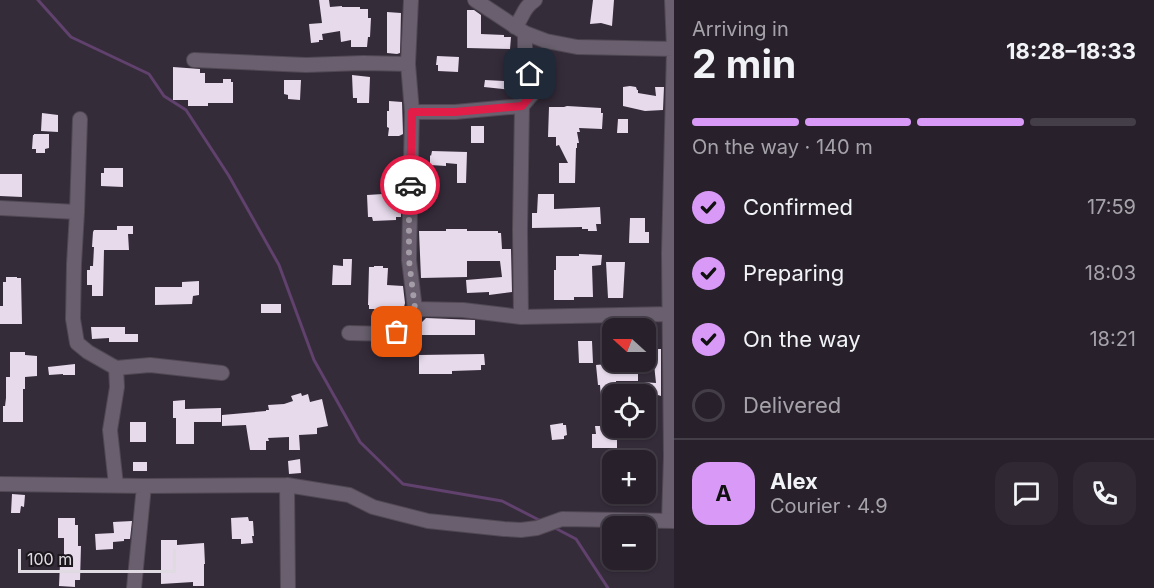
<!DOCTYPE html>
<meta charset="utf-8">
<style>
:root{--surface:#28212c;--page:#302934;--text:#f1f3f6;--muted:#a5a3a9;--line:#443e48;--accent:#d99af7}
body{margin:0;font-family:Inter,sans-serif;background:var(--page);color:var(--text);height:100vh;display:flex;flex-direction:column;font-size:22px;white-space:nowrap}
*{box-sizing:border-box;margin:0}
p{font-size:20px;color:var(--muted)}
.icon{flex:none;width:33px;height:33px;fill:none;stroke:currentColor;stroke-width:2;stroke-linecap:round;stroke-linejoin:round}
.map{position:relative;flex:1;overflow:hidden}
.sheet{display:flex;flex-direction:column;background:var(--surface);width:480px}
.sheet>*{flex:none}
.needle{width:39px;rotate:291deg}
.buttons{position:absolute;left:602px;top:318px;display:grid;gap:12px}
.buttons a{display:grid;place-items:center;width:54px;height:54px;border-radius:12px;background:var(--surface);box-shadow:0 2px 4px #0004,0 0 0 2px var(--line);font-size:30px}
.scale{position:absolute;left:18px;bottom:15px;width:158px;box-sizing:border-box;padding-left:6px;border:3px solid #e0dae3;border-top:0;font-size:16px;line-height:21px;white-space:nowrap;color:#e0dae3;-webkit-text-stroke:4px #1b171d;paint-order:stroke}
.pin{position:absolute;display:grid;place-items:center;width:51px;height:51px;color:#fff;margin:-26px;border-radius:12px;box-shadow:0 3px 9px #0006}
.courier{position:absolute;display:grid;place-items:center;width:60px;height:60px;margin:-30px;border:4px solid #e11d48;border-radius:50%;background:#fff;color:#222;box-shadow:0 2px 8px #0007}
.head em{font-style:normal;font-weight:700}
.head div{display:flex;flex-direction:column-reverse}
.head{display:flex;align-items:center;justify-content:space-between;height:102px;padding:0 18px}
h1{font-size:39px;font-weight:700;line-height:45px}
.bar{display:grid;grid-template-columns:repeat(4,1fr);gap:9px 6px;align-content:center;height:72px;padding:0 18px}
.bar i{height:8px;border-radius:4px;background:var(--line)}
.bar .current{background:var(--accent)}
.bar p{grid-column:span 4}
.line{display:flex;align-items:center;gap:15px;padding:0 18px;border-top:2px solid var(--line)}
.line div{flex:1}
.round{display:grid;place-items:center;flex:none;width:63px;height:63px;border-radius:18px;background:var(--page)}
ol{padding:0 18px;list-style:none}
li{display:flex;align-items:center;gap:18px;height:66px}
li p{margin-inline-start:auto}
li .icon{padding:6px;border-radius:50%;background:var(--accent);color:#111;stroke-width:4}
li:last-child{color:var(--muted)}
li i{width:33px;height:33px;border:3px solid var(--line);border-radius:50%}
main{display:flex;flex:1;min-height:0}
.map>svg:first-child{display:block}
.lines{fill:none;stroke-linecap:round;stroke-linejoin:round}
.stream{stroke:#61416d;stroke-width:3}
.building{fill:#e6daeb}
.minor-casing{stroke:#504853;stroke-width:16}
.minor{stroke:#695f6e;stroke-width:14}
.done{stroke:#a49da8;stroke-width:6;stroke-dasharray:0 10.8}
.route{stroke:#e11d48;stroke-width:8}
</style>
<main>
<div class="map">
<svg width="674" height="588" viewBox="0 0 674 588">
<rect width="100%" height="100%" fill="#352c3a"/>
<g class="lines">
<path class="stream" d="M38 0 71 37 149 74 164 96 186 110 229 176 279 265 314 360 360 442 403 484 502 501 541 521
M553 527 576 539 608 588"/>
</g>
<path class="building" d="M319 0H329L330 7 342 6V7H360V9H368V18H371L370 37H368L367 47H351V40L341 42 340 31 322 34 323 40H319V42L311 43 309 24 322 23Z
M593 0H614L612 26 601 23 590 24Z
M467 10H474L481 15V34L504 35V37H511L510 49 467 48Z
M387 12 401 13 400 53 397 54 387 53Z
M437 56 459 57 458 72 438 71V65H436Z
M173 67 200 69V73H205V83H223V79H231V82H233V103H208V106H188V100H173Z
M505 73 515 74 513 90 484 87 485 80 504 81Z
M352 75 370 77 369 103H357V98H353Z
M284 80H301L300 100 288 99V95L284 94Z
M630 86 636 87 637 90H638V93L656 96 655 87H664L663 110 645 111 623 106V87Z
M389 101 402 102 403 134 399 136H388L389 128 387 127V111H389Z
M567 106 601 108V113H603L602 129 579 128 580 132H577L579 143H577V148H576L575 183H559V163H568L559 145 556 146V137H548L549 107H564Z
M42 113 58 115V132L41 131Z
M618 119H628V133H617Z
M471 126H484V143H471Z
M34 134H49V148L45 149V153H36V149H32L33 135H34Z
M432 151 467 152 466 183H457V164L446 163V166L430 165V155L431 156Z
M104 168H123V187L101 186V173H104Z
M0 174H22V197L0 196Z
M383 194V195H401V217H396V220L373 221 372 217H368L367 195Z
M538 194H554V209L600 207 601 224H596L597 231H588V229H582V227L532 228V213H537Z
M630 218H645V232H649V243H629Z
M117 226H133V234H128L129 250H104L103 296H92V285H87V270H90V266H93L94 247H92L93 232 94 230H117Z
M446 229H467V231H498V233H501L502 249H511L512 292 489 295V292L467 293 466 280 502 277 500 261H467V277L421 278 419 231H446Z
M579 254 602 255 601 265 592 266 593 297H574V300H554V270H556V256H579Z
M343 259H352L351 285H332L333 265 343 266Z
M606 262H625L623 298H608Z
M374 266H383V268H388L387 285 403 286 405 303 403 311 374 310 375 309H369V305H368L369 267H374Z
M6 277H17V278H21L22 324H0V306H3V282H6Z
M199 281V295L193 296 192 304 155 305V287H182V282Z
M261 304H281V313H261Z
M426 318 475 320V335H419L420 324Z
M91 327H125V334H138V342H109V338L92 339Z
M578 341H592L593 363H579Z
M645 349H661V396L658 395V407H645V394L641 392 642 382 656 383 654 364 645 363Z
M10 352H25V355L37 356V376L25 377V389H23V422H3V406H5L6 398V377H10Z
M484 354 485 365H481V370L452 371V374H419V355Z
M617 362H638V381H616L617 394H612V416H606L604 398H601L600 385H598L596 365 617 363Z
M75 364V375H63V374L49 375 48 367Z
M301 393 302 396 308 394 310 402 322 399 328 426 317 428V434L299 435 300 450H289V437L268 438 269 441H266V450H250L246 425 222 426V415L266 411V410H269L268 405 284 404 293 401 291 396Z
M185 400V409L221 408V422H194V444H176V418H173V401Z
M130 422H146V442H130Z
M563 423V425H566L567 435 564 436V439L552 440 550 425Z
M595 426H612V428H617V448H592V434H596Z
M300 459 301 473 289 474 288 461Z
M133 462H147V471H133Z
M12 494 25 495 24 507 21 506 20 513H11Z
M248 517 249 521H253L254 536H252L253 543 241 544V539H232L231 518Z
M58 518H75V525H78V546H81L80 580H75V587L59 586 60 564H64V538H58Z
M132 521 130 539H124V541L113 542V549L96 550 95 534 114 533 113 522Z
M161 540H177V545L204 543 205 564H204V586H193V582L161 584Z"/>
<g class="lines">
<g class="minor-casing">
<path id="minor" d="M411 0 408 64 412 112
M475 0 525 33 546 41 577 47 674 49
M515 27C524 16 522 9 535 0
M194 60 306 65 363 63 408 64
M522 106 455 112H412L409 260 415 309 463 310 521 317 670 314
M80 119 77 212 74 264 73 319 77 343 88 352 116 368 117 387 110 430 116 485
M0 208 77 212
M521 317 520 230 522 106 534 92 525 56V33
M349 333 390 334C402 331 408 319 415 309
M116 368 150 365 222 373
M0 484 144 486 287 485 349 495 373 507 428 521 504 529 521 530 537 528 562 519 674 521
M287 485 288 588
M669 521 671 457 669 253 674 49 672 0
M134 588 144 486"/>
</g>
<use href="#minor" class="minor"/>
</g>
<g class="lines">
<path class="done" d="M397 332 401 329 415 309 409 260V217L410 185"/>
<path class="route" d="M410 185 412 112H455L522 106 534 92 530 74"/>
</g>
</svg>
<div class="buttons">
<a><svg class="needle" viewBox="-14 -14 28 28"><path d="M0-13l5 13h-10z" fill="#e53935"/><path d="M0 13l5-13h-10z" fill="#a5a3a9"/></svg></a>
<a><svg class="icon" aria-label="locate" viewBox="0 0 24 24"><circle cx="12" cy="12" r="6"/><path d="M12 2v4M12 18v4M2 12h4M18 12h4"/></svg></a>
<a>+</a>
<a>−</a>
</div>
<div class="scale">100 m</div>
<div class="pin" style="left:397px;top:332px;background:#ea580c"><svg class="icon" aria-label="bag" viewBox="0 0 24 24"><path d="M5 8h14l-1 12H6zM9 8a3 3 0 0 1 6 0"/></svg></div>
<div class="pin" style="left:530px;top:74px;background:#1f2937"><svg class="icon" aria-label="home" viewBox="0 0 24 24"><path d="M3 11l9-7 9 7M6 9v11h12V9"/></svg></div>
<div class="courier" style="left:410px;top:185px"><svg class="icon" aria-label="car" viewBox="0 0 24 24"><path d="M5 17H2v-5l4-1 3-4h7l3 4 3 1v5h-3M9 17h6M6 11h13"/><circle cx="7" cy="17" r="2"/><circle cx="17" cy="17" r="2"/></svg></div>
</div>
<section class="sheet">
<div class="head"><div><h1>2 min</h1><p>Arriving in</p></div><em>18:28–18:33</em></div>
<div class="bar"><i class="current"></i><i class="current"></i><i class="current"></i><i></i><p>On the way · 140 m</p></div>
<ol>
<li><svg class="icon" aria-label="check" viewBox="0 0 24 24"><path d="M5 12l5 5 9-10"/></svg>Confirmed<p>17:59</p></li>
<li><svg class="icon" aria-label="check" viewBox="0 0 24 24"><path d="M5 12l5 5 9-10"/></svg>Preparing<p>18:03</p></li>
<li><svg class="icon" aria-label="check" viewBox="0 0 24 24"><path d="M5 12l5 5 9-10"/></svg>On the way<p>18:21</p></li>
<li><i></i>Delivered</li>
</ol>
<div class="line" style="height:108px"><b class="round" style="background:var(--accent);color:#111">A</b><div><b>Alex</b><p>Courier · 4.9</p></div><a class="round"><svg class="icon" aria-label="chat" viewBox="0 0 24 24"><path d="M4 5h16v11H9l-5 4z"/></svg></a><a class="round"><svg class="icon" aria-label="phone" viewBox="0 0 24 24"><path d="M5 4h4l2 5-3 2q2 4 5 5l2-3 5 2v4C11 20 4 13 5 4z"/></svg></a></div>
</section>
</main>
